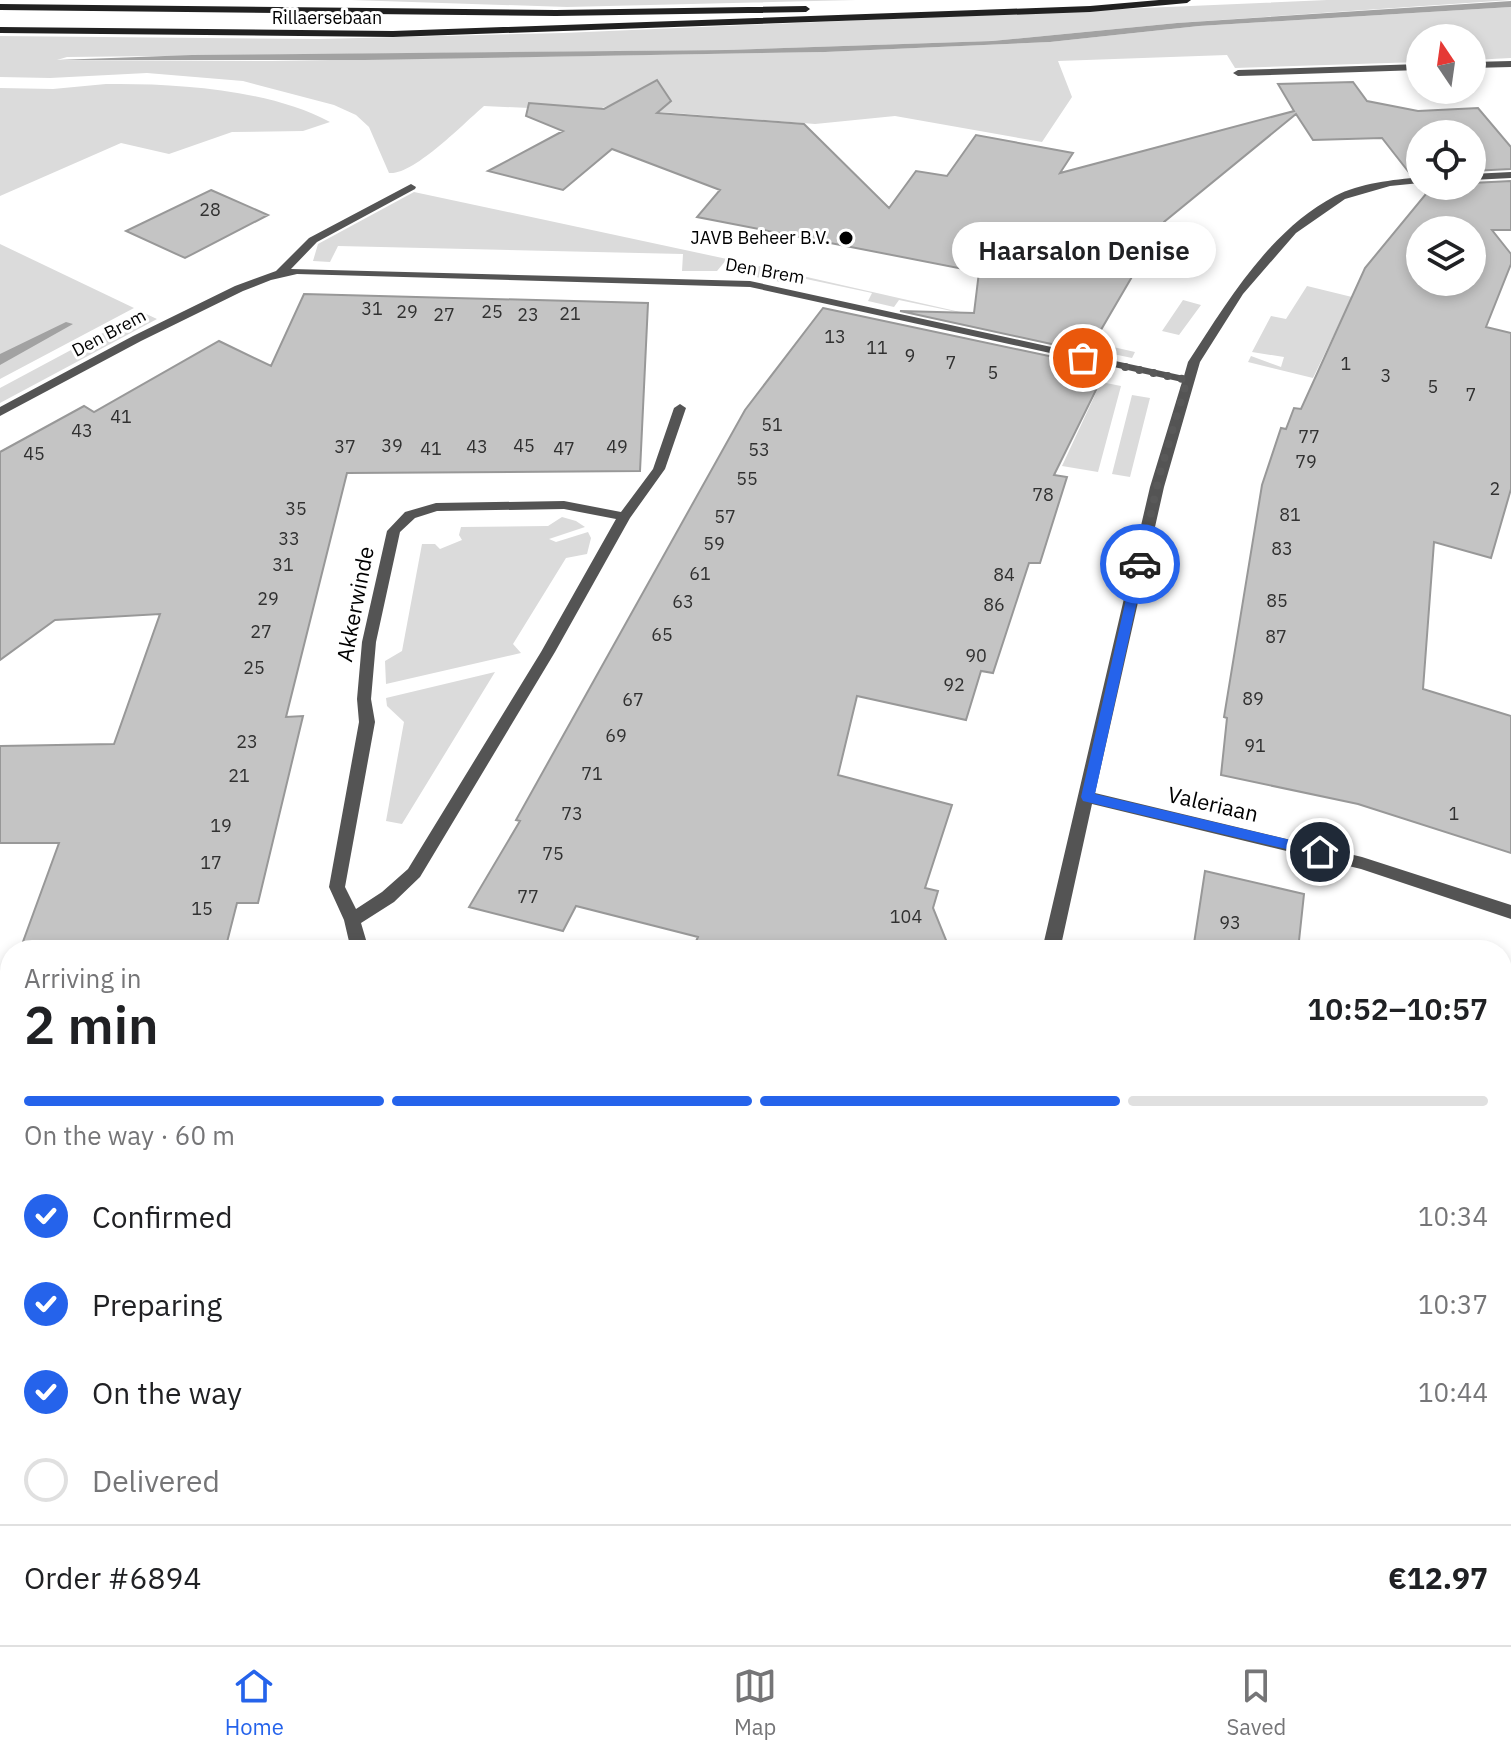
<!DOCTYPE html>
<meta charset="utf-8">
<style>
:root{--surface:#fff;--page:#f6f6f6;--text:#202124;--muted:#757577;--line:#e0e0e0;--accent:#2563eb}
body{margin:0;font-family:"IBM Plex Sans",sans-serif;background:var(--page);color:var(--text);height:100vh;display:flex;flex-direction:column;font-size:30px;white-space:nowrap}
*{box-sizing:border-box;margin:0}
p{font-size:26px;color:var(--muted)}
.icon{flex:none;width:44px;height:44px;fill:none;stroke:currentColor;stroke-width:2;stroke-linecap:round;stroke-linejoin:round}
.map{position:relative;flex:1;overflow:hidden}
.drawer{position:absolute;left:0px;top:940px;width:1512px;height:706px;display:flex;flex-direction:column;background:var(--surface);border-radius:32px 32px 0 0;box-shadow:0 4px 12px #0003}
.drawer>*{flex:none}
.needle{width:52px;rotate:347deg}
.controls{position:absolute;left:1406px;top:24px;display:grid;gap:16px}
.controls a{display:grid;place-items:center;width:80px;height:80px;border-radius:50%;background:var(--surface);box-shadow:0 4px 12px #0003;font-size:40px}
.pin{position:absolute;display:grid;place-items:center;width:68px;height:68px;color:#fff;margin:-34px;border:4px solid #fff;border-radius:50%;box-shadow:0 2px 8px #0007}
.courier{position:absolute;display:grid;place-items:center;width:80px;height:80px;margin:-40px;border:6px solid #2563eb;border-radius:50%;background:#fff;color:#222;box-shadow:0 2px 10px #0007}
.bubble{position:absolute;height:56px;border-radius:28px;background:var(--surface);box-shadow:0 4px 12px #0003;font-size:26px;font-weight:600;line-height:56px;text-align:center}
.head em{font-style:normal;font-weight:600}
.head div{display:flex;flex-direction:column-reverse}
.head{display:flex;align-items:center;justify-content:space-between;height:136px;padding:0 24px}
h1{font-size:52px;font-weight:600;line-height:60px}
.bar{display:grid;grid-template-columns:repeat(4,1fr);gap:12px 8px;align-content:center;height:96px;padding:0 24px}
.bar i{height:10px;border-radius:6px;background:var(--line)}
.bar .selected{background:var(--accent)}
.bar p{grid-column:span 4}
.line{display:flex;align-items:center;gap:20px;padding:0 24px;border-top:2px solid var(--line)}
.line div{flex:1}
ol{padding:0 24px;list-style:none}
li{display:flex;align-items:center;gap:24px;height:88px}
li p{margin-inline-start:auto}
li .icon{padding:8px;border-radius:50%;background:var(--accent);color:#fff;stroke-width:4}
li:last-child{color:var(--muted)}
li i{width:44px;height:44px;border:4px solid var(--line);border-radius:50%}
.dock{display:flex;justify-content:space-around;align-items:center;height:112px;border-top:2px solid var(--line);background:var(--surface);font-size:22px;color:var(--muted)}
.dock a{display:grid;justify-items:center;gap:4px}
.dock .selected{color:var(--accent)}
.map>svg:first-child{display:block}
.green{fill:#dbdbdb}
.water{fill:#a2a2a2}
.building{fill:#c4c4c4;stroke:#989898;stroke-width:2;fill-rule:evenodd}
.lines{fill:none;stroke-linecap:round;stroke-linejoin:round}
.lane{fill:#545454;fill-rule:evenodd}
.street{fill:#545454;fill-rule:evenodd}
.secondary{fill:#212121;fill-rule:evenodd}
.route{fill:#2563eb}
.done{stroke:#595959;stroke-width:8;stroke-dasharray:0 14.4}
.poi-dot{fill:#000;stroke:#fff;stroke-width:3}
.labels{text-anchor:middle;stroke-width:6;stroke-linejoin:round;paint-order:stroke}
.far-street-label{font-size:18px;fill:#000;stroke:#fff}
.number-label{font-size:18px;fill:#313131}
.far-poi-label{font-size:18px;fill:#000;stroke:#fff;text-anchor:end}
.street-label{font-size:22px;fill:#000;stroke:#fff}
</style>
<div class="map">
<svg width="1511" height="1645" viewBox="0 0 1511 1645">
<rect width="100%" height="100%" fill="#fff"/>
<path class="green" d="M351 0H856L567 7Z
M1327 0H1511L1177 23 992 41 727 50 67 57 57 60 271 61 824 52 1050 42 1199 26 1511 7V58L1472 60V38H1420V62L1235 68 1227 55 1058 61 1072 97 1042 142 895 116 815 124 636 110 616 103 593 111 484 106C464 123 413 176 389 173L369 127 356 115 334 105 243 81 147 73 50 78 0 77V36L319 39 563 33Z
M106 84C174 83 269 89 330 122L303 131 232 132 169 154 121 143 0 196V88L53 89Z
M414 192 727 259 717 271H682L683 254 338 246 330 262 313 261 318 244Z
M0 244 134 308 0 379Z
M759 266 1135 352 1132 358 1080 347 990 319 899 300 894 307 868 301 872 293 792 276 786 283 751 276Z
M1307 286 1352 297 1313 378 1248 362 1251 356 1281 367 1284 357 1252 352 1271 316 1286 319Z
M1183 300 1201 305 1179 335 1162 331Z
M142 312 157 319 0 403V388Z
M1101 382 1121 386 1098 472 1062 466Z
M1132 395 1150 398 1130 477 1112 474Z
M562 517 576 521 585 527 549 539 556 542 588 532 591 538 587 554 566 558 513 644 521 653 386 684 385 661 402 651 422 544H435L440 549 462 540 459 535 461 527 548 526Z
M495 672 402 824 386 821 404 722 387 706 386 698Z
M1502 1566 1511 1570V1645H1067L1062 1636H1502Z"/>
<path class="water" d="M1511 1V7L1199 26 1050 42 825 52 365 60H57L192 55 727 50 992 41 1177 23Z
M66 322 73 324 0 365V354Z"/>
<path class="building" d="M657 80 671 101 657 113 804 124 889 208 916 171 947 176 976 135 1073 153 1060 173 1294 111 1278 84 1353 82 1367 101 1418 111 1478 108 1511 147V169L1472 171V134H1420V174L1411 175 1382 138 1313 140 1296 114 1164 222 1088 352 900 311 974 313 979 272 697 217 720 190 612 149 563 190 488 171 563 131 526 116 529 103 604 109Z
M1511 181V230H1492L1511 254V264L1486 327 1511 333V489L1491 558 1434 542 1423 689 1511 716V853L1358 804 1221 775 1227 718 1224 717 1262 485 1281 428 1286 429 1294 408 1301 409 1365 268 1426 194 1420 186H1472V183ZM1420 230H1472V282H1420Z
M211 190 268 215 185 258 126 231Z
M304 294 648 303 640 471 347 473 286 717 303 716 258 903H237L225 950H20L59 843H0V746L114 744 160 614 55 620 0 660V452L84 406 94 412 219 341 271 366Z
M823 308 1082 363 1075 376 1100 382 1054 475 1067 477 1040 563H1029L993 673 981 671 966 720 857 696 838 775 952 805 925 888 938 891 933 908 950 950H692L698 937 576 906 563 931 469 907 520 821 516 820 745 410Z
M1205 871 1304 894 1298 950H1193Z"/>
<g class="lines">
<path class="lane" d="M1511 61V67L1472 68V62Z
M1420 64V70L1238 76 1233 73 1238 70Z
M86 1636H110L109 1645H85Z"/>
<path class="street" d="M1511 172V178L1472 180V174Z
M1420 177V183L1390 186 1345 199 1296 233 1243 294 1200 362 1164 487 1095 793 1362 857 1511 905V919L1361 869 1092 804 1060 950H1042L1150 487 1182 382 750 287 297 274 271 280 243 291 141 341 0 416V407L133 336 235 286 276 271 309 238 411 184 416 187 415 189 317 242 291 269 750 281 1184 376 1188 362C1228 301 1269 231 1335 196 1360 183 1393 180 1420 177Z
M680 404 686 408 665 469 630 518 555 652 420 877 394 902 361 923 369 950H351L344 920 329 887 359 722 357 699 362 642 387 531 405 512 436 503 564 501 621 512 653 469 674 408ZM564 509 616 519 541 652 408 869 382 892 356 909 345 887 375 722 371 699 376 642 400 532 415 518 437 511Z
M0 1301H10V1321H0Z
M1502 1531 1511 1535V1557L1502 1553Z
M933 1636H957L960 1645H936Z"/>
<path class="secondary" d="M1159 0H1191L1187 3 1090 12 393 37 0 33V27L393 31 1090 6Z
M0 4 556 10 806 6 810 9 806 12 556 16 0 10Z"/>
</g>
<path class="route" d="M1140 561 1145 564 1095 794 1320 847 1327 852 1325 855 1320 857 1083 801 1081 797 1134 564Z"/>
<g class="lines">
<path class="done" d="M1083 358 1187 380 1159 477 1140 564"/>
</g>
<circle class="poi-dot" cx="846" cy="238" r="8"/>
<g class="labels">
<g class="far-street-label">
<text x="327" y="24">Rillaersebaan</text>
<text transform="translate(765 271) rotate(10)" y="6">Den Brem</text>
<text transform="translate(109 333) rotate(-28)" y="6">Den Brem</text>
</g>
<g class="number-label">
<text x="210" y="216">28</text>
<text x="372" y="315">31</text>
<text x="407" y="318">29</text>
<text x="492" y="318">25</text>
<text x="570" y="320">21</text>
<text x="444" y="321">27</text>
<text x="528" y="321">23</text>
<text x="835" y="343">13</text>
<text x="877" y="354">11</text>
<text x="910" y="362">9</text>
<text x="951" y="369">7</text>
<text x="1346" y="370">1</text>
<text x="993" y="379">5</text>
<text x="1386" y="382">3</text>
<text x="1433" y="393">5</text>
<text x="1471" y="401">7</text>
<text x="121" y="423">41</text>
<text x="772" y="431">51</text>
<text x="82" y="437">43</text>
<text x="1309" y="443">77</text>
<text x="392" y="452">39</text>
<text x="524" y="452">45</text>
<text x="345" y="453">37</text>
<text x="477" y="453">43</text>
<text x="617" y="453">49</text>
<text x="431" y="455">41</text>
<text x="564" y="455">47</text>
<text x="759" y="456">53</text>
<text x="34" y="460">45</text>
<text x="1306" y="468">79</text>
<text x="747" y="485">55</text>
<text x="1495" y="495">2</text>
<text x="1043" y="501">78</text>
<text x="296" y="515">35</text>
<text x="1290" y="521">81</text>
<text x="725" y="523">57</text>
<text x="289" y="545">33</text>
<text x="714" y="550">59</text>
<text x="1282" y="555">83</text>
<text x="283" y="571">31</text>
<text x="700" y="580">61</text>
<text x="1004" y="581">84</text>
<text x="268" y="605">29</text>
<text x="1277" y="607">85</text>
<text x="683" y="608">63</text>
<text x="994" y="611">86</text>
<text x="261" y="638">27</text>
<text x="662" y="641">65</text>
<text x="1276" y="643">87</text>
<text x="976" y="662">90</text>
<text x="254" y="674">25</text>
<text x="954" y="691">92</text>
<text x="1253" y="705">89</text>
<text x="633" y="706">67</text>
<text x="616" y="742">69</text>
<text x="247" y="748">23</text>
<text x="1255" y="752">91</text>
<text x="592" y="780">71</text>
<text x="239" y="782">21</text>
<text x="572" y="820">73</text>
<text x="1454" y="820">1</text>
<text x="221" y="832">19</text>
<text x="553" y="860">75</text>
<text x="211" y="869">17</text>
<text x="528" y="903">77</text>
<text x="202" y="915">15</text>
<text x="906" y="923">104</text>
<text x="1230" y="929">93</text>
</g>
<g class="far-poi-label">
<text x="830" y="244">JAVB Beheer B.V.</text>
</g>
<g class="street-label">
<text transform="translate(355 604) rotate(-79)" y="8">Akkerwinde</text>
<text transform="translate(1213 804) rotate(13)" y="8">Valeriaan</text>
</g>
</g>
</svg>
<div class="controls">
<a><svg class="needle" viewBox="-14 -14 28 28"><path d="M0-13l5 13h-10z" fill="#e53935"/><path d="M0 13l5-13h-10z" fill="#757577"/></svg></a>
<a><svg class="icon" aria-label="locate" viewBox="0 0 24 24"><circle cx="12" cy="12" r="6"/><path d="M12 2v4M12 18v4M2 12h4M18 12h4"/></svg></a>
<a><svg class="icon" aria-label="layers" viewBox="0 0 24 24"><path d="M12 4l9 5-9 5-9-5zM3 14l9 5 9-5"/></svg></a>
</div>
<div class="pin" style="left:1083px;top:358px;background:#ea580c"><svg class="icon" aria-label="bag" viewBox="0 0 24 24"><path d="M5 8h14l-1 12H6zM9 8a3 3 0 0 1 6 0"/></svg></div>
<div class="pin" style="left:1320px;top:852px;background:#1f2937"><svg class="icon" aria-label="home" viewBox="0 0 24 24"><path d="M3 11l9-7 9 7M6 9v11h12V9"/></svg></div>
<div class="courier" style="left:1140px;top:564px"><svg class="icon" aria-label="car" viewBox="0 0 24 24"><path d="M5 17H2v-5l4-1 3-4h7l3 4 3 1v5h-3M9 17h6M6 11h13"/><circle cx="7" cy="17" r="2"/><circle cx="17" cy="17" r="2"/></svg></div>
<div class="bubble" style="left:952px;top:222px;width:264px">Haarsalon Denise</div>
<section class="drawer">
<div class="head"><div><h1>2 min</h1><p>Arriving in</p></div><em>10:52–10:57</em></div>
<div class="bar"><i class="selected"></i><i class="selected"></i><i class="selected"></i><i></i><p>On the way · 60 m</p></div>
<ol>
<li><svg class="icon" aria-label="check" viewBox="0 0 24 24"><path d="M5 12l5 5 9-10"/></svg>Confirmed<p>10:34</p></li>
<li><svg class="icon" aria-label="check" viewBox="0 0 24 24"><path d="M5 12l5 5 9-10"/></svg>Preparing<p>10:37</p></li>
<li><svg class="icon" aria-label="check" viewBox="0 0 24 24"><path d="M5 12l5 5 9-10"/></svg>On the way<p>10:44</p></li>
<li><i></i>Delivered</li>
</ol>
<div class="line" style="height:104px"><div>Order #6894</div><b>€12.97</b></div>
</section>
</div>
<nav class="dock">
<a class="selected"><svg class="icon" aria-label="home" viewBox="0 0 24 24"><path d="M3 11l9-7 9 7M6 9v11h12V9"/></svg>Home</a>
<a><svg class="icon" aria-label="map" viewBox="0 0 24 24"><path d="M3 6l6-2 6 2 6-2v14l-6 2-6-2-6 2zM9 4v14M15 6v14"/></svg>Map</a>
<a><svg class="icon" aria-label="saved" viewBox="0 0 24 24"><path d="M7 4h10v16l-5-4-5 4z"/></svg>Saved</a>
</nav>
